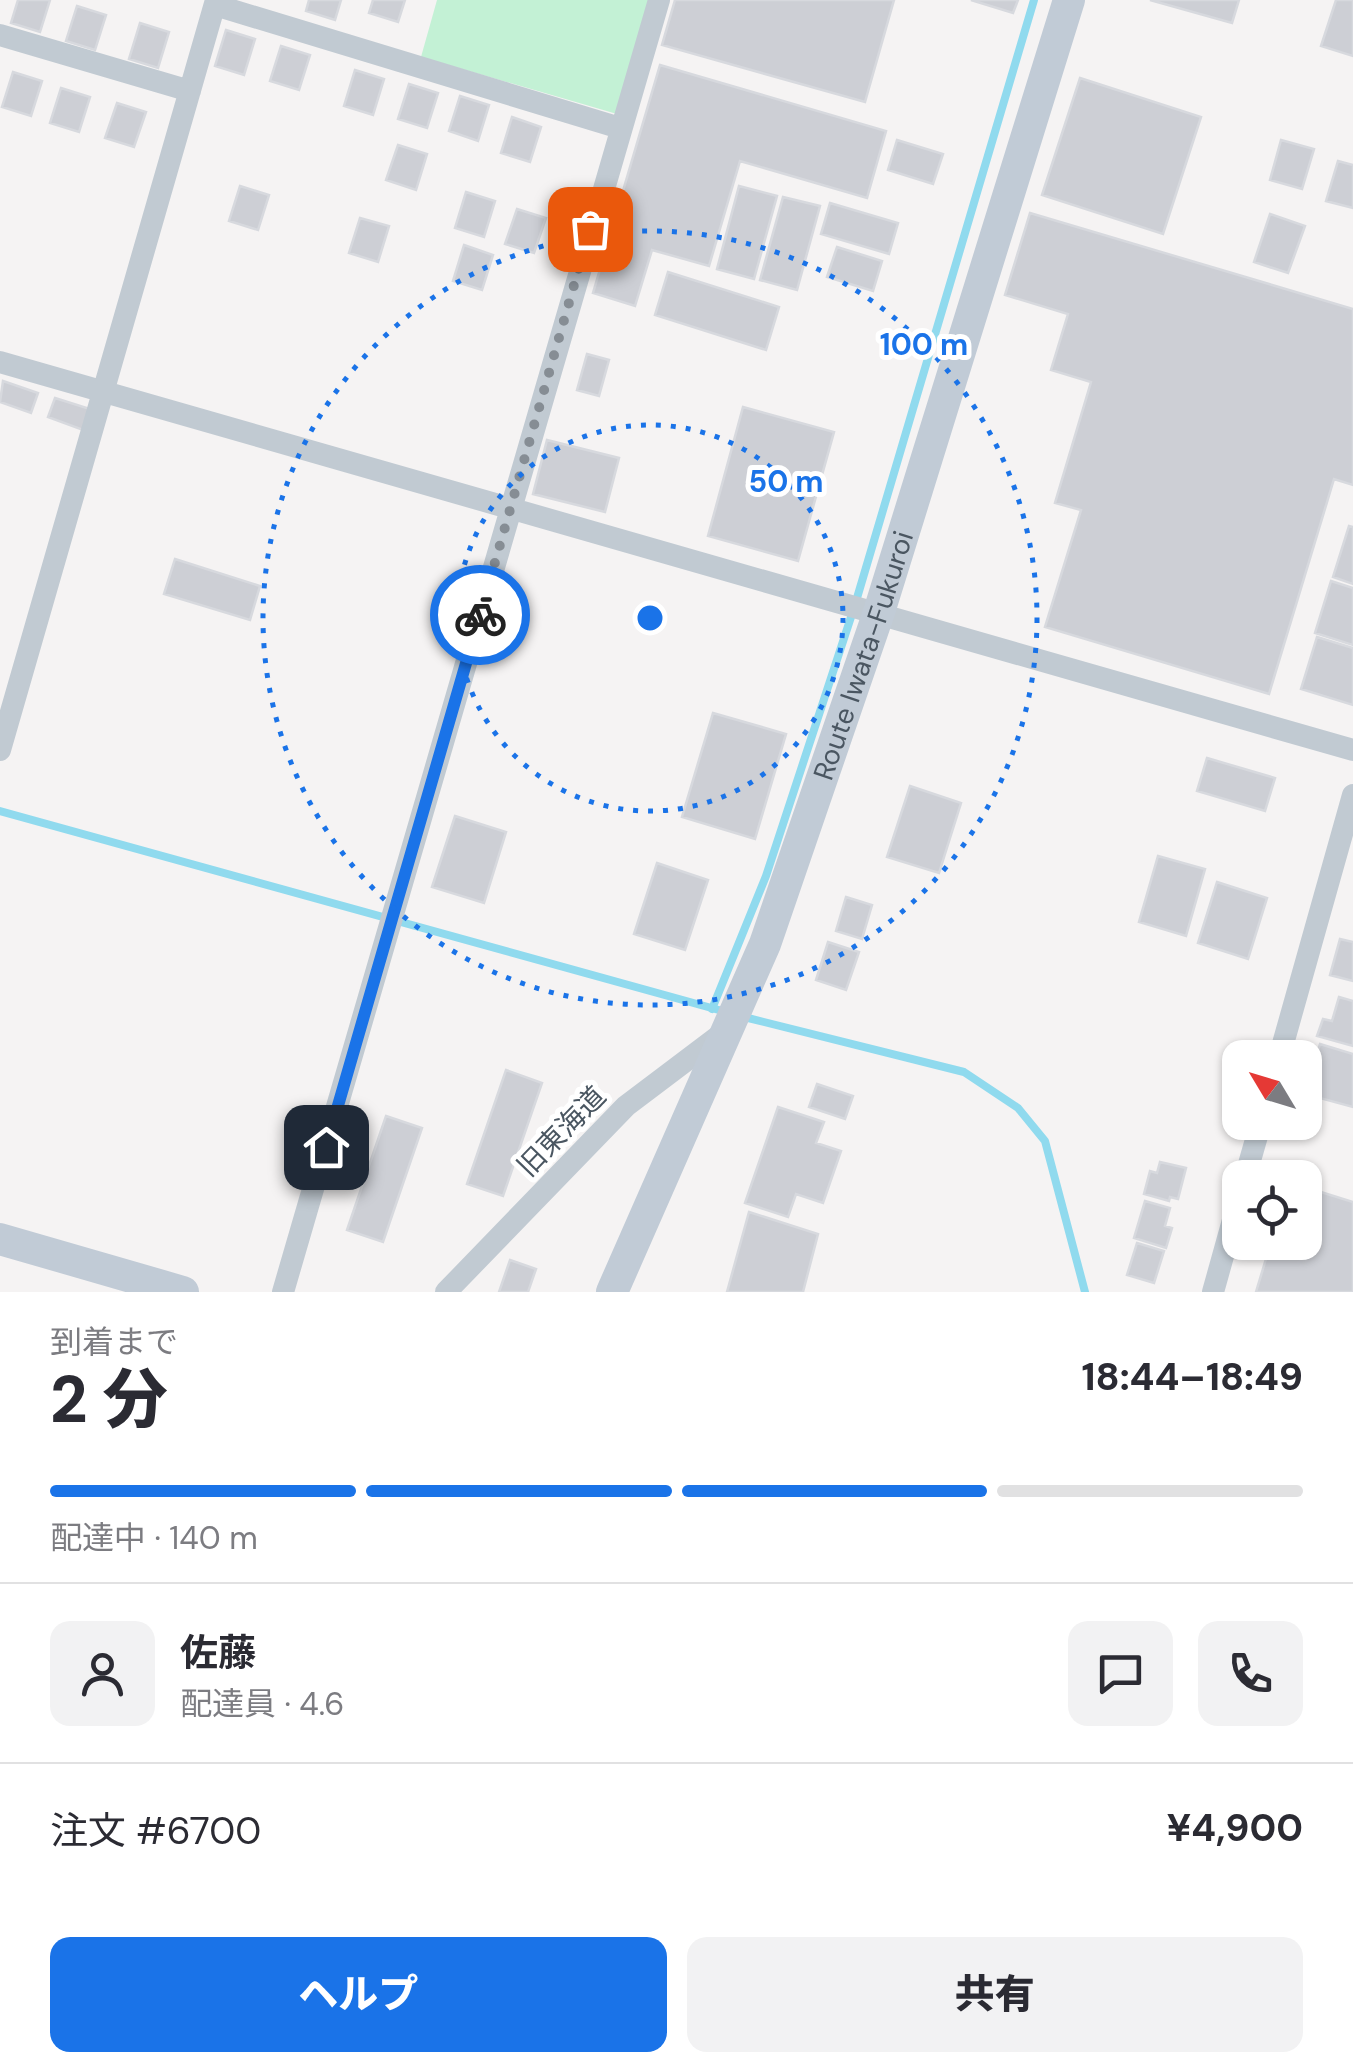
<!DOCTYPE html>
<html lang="ja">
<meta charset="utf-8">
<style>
:root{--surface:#fff;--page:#f2f2f3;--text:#2b2b33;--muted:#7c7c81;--line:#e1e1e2;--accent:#1a73e8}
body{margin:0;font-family:"DM Sans","Noto Sans JP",sans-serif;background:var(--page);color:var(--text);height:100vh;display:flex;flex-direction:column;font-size:38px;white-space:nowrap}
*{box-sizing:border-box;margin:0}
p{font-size:32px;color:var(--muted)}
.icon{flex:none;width:55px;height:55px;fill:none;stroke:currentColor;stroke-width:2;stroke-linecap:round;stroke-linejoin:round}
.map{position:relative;height:1292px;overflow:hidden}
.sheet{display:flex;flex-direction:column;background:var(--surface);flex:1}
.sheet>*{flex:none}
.needle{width:65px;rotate:308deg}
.tools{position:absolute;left:1222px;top:1040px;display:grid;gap:20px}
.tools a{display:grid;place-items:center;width:100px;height:100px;border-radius:20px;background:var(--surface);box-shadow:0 2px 8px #0004;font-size:50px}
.pin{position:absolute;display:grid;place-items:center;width:85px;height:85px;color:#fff;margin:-42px;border-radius:20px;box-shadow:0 5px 15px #0006}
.courier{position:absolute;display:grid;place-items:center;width:100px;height:100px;margin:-50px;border:8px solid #1a73e8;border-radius:50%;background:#fff;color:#222;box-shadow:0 2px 12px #0007}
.head em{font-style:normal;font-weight:800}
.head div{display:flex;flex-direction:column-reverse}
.head{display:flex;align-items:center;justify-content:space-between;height:170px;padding:0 50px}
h1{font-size:65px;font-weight:800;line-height:75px}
.bar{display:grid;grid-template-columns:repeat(4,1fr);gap:15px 10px;align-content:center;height:120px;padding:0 50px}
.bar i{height:12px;border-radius:8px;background:var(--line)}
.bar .current{background:var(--accent)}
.bar p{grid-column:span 4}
.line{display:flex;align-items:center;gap:25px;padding:0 50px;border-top:2px solid var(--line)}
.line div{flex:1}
.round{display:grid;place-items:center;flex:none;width:105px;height:105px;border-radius:20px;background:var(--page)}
.action{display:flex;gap:20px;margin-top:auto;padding:20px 50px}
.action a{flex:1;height:115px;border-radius:20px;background:var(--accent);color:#fff;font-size:40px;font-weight:800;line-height:115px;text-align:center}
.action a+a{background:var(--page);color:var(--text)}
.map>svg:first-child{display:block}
.green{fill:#c3f1d5}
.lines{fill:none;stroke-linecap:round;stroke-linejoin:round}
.stream{stroke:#90daee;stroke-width:8}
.building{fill:#cdcfd5;stroke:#d7d9de;stroke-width:2.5}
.street{stroke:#c1cad2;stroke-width:22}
.secondary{stroke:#c1cbd6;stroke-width:32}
.done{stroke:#868d94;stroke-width:10;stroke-dasharray:0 18}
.route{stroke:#1a73e8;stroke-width:12}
.ring{fill:none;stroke:#1a73e8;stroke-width:5;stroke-dasharray:5 10}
.labels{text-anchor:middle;stroke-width:10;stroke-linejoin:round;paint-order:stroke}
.street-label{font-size:28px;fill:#4a5661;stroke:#fff}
.centre{fill:#1a73e8;stroke:#fff;stroke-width:5}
.ring-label{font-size:30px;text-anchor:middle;font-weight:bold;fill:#1a73e8;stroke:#fff;stroke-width:10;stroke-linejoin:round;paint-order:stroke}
</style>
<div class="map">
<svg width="1353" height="1292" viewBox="0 0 1353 1292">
<rect width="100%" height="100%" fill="#f5f3f3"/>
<path class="green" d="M437 0H650L617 114 421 57Z"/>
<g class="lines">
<path class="stream" d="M857 598 1034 0
M0 811 726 1012
M712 1009 766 876 852 614
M744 1017 964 1072 1018 1108 1045 1141 1085 1292"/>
</g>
<path class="building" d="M18 0H50L40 32 11 23Z
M309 0H341L335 20 306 11Z
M373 0H405L398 22 369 13Z
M675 0H894L865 102 662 45Z
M971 0H1018L1013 13Z
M1150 0H1239L1232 23Z
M1336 0H1353V56L1321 46Z
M77 6 106 15 95 50 66 41Z
M140 23 169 32 158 68 129 59Z
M226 30 255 39 244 75 215 66Z
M281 46 310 55 299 90 270 81Z
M660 65 886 131 867 198 740 161 709 266 652 250 635 306 593 293Z
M355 70 384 79 373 115 344 106Z
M13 72 42 81 31 116 2 107Z
M1080 78 1201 117 1163 234 1042 195Z
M409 84 438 93 427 128 398 119Z
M61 88 90 97 79 132 50 123Z
M460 96 489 105 478 141 449 131Z
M117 103 146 112 134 147 105 138Z
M512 117 541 127 530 162 501 153Z
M897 140 943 154 933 184 888 170Z
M1281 140 1314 149 1302 189 1270 180Z
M398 145 427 154 416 190 386 180Z
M1338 161 1353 165V208L1326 201Z
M240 186 269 195 258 230 229 221Z
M739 186 777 196 754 279 717 269Z
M466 192 495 201 484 237 455 228Z
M783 197 820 206 797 290 760 280Z
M830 203 898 223 889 254 821 234Z
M517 209 546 218 534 253 505 244Z
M1030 213 1353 309V485L1334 479 1269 694 1045 627 1081 510 1055 503 1091 382 1051 370 1068 314 1005 295Z
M1270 214 1305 226 1288 273 1254 262Z
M360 218 389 226 378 262 349 253Z
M464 245 493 255 482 290 453 281Z
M837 247 882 261 873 291 827 277Z
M668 272 779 307 766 350 655 315Z
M587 354 609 360 599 396 577 390Z
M3 381 38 393 31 413 0 402Z
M55 398 90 409 83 430 48 417Z
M743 407 834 432 798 561 708 536Z
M547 440 619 458 605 512 533 494Z
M1349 526 1353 527V584L1333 577Z
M175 559 260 586 250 620 164 594Z
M1331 581 1353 588V645L1315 633Z
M1317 637 1353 648V705L1301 689Z
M713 713 786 734 755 839 682 817Z
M1207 758 1275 778 1265 811 1197 791Z
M910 786 961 803 939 873 887 857Z
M455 816 506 832 484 903 432 887Z
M1158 856 1205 869 1186 936 1139 922Z
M657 863 708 880 685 950 634 934Z
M1217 882 1267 898 1248 959 1198 943Z
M846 897 872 905 862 939 836 931Z
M1340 939 1353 942V981L1330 975Z
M828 942 859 952 846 990 816 980Z
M1339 997 1353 1001V1046L1317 1036 1323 1019 1332 1021Z
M1320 1044 1353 1054V1107L1305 1094Z
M506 1070 542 1083 503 1196 467 1184Z
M817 1084 853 1096 845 1119 809 1107Z
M778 1107 824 1122 816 1143 841 1151 823 1203 796 1194 788 1217 745 1203Z
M386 1116 422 1128 383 1242 347 1230Z
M1160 1162 1186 1168 1178 1199 1170 1197 1169 1201 1144 1194 1150 1171 1157 1173Z
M1305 1187 1353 1202V1292H1256L1271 1242H1305Z
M1145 1201 1170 1208 1165 1226 1172 1228 1166 1248 1134 1238Z
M749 1212 818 1234 803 1292H727Z
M1137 1243 1164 1251 1154 1283 1127 1275Z
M510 1260 536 1269 528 1292H499Z"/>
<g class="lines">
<path class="street" d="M215 5 620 128
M0 35 190 91
M0 362 1353 750
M0 750 216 0
M1279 1058 1353 795
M1245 1178 1261 1122
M283 1292C411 862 530 430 659 0
M446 1292 626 1106 724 1032
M1213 1292 1240 1195"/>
<g class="secondary">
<path d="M0 1239 183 1292"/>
<path id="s1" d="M612 1292 765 944 879 612 1069 0"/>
</g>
</g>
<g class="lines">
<path class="done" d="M480 615 590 229"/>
<path class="route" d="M326 1147 480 615"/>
</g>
<g class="ring">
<circle cx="650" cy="618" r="193"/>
<circle cx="650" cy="618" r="387"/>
</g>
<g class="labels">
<g class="street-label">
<text dy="10" stroke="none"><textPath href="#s1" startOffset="685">Route Iwata-Fukuroi</textPath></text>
<text transform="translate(561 1131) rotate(-46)" y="10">旧東海道</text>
</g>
</g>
<circle cx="650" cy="618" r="15" class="centre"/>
<g class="ring-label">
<text x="924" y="355">100 m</text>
<text x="786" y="492">50 m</text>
</g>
</svg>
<div class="tools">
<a><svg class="needle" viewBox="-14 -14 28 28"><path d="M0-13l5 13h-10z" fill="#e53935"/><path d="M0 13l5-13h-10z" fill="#7c7c81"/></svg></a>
<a><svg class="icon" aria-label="locate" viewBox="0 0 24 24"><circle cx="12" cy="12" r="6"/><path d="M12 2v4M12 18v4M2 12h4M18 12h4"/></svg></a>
</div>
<div class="pin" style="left:590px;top:229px;background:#ea580c"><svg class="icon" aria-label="bag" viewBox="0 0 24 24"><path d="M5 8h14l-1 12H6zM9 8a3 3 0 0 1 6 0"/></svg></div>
<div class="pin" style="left:326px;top:1147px;background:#1f2937"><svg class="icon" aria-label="home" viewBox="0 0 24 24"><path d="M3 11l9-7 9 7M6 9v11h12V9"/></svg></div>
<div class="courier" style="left:480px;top:615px"><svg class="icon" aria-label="bike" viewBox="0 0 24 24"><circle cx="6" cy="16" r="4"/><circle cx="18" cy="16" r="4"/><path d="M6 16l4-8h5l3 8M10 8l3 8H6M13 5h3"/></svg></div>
</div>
<section class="sheet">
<div class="head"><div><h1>2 分</h1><p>到着まで</p></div><em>18:44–18:49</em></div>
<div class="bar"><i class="current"></i><i class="current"></i><i class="current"></i><i></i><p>配達中 · 140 m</p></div>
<div class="line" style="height:180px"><a class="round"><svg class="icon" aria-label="person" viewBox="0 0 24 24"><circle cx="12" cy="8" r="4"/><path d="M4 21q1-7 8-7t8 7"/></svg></a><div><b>佐藤</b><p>配達員 · 4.6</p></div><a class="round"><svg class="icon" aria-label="chat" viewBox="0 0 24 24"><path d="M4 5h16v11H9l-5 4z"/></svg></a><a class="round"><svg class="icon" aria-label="phone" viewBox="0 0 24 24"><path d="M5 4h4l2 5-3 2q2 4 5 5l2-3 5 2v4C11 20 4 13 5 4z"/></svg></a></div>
<div class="line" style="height:130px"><div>注文 #6700</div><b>¥4,900</b></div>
<div class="action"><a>ヘルプ</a><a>共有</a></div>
</section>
